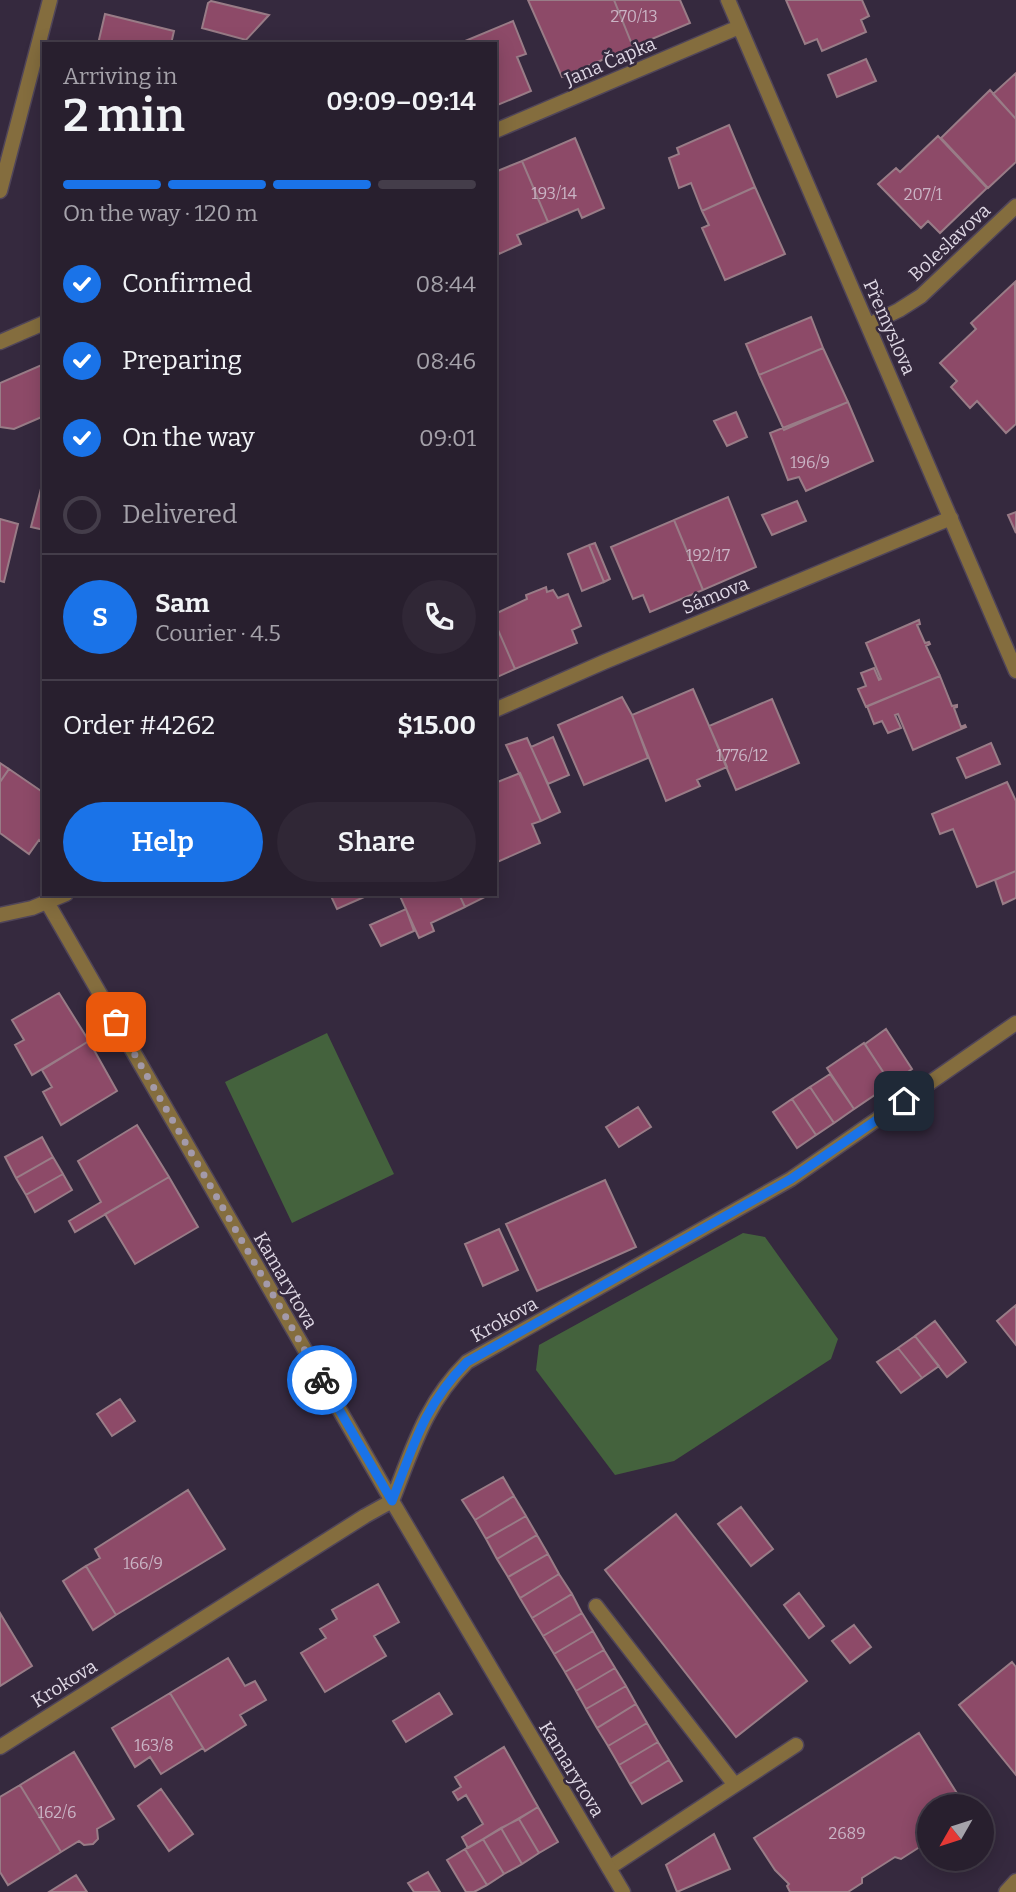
<!DOCTYPE html>
<meta charset="utf-8">
<style>
:root{--surface:#281f2e;--page:#302736;--text:#f1f3f6;--muted:#a5a2aa;--line:#443d4a;--accent:#1a73e8}
body{margin:0;font-family:Bitter,serif;background:var(--page);color:var(--text);height:100vh;display:flex;flex-direction:column;font-size:26px;white-space:nowrap}
*{box-sizing:border-box;margin:0}
p{font-size:23px;color:var(--muted)}
.icon{flex:none;width:38px;height:38px;fill:none;stroke:currentColor;stroke-width:2;stroke-linecap:round;stroke-linejoin:round}
.map{position:relative;flex:1;overflow:hidden}
.details{position:absolute;left:42px;top:42px;width:455px;height:854px;display:flex;flex-direction:column;background:var(--surface);border-radius:0px;box-shadow:0 4px 18px #0003,0 0 0 2px var(--line)}
.details>*{flex:none}
.needle{width:46px;rotate:231deg}
.tools{position:absolute;left:917px;top:1794px;display:grid;gap:14px}
.tools a{display:grid;place-items:center;width:77px;height:77px;border-radius:50%;background:var(--surface);box-shadow:0 4px 18px #0003,0 0 0 2px var(--line);font-size:35px}
.pin{position:absolute;display:grid;place-items:center;width:60px;height:60px;color:#fff;margin:-30px;border-radius:14px;box-shadow:0 4px 10px #0006}
.courier{position:absolute;display:grid;place-items:center;width:70px;height:70px;margin:-35px;border:5px solid #1a73e8;border-radius:50%;background:#fff;color:#222;box-shadow:0 2px 9px #0007}
.head em{font-style:normal;font-weight:600}
.head div{display:flex;flex-direction:column-reverse}
.head{display:flex;align-items:center;justify-content:space-between;height:119px;padding:0 21px}
h1{font-size:46px;font-weight:600;line-height:52px}
.bar{display:grid;grid-template-columns:repeat(4,1fr);gap:10px 7px;align-content:center;height:84px;padding:0 21px}
.bar i{height:9px;border-radius:5px;background:var(--line)}
.bar .on{background:var(--accent)}
.bar p{grid-column:span 4}
.line{display:flex;align-items:center;gap:18px;padding:0 21px;border-top:2px solid var(--line)}
.line div{flex:1}
.round{display:grid;place-items:center;flex:none;width:74px;height:74px;border-radius:37px;background:var(--page)}
ol{padding:0 21px;list-style:none}
li{display:flex;align-items:center;gap:21px;height:77px}
li p{margin-inline-start:auto}
li .icon{padding:7px;border-radius:50%;background:var(--accent);color:#fff;stroke-width:4}
li:last-child{color:var(--muted)}
li i{width:38px;height:38px;border:4px solid var(--line);border-radius:50%}
.button{display:flex;gap:14px;margin-top:auto;padding:14px 21px}
.button a{flex:1;height:80px;border-radius:42px;background:var(--accent);color:#fff;font-size:28px;font-weight:600;line-height:80px;text-align:center}
.button a+a{background:var(--page);color:var(--text)}
.map>svg:first-child{display:block}
.green{fill:#44623d}
.building{fill:#8d4a68;stroke:#997c87;stroke-width:2}
.lines{fill:none;stroke-linecap:round;stroke-linejoin:round}
.lane-casing{stroke:#504559;stroke-width:17}
.street-casing{stroke:#504559;stroke-width:17}
.lane{stroke:#846d3e;stroke-width:14}
.street{stroke:#846d3e;stroke-width:14}
.done{stroke:#a39aaa;stroke-width:7;stroke-dasharray:0 12.6}
.route{stroke:#1a73e8;stroke-width:9}
.labels{text-anchor:middle;stroke-width:5;stroke-linejoin:round;paint-order:stroke}
.number-label{font-size:16px;fill:#cab4c5}
.street-label{font-size:19px;fill:#ded7e4;stroke:#35293e}
</style>
<div class="map">
<svg width="1016" height="1892" viewBox="0 0 1016 1892">
<rect width="100%" height="100%" fill="#35293e"/>
<path class="green" d="M327 1033 394 1174 292 1223 225 1082Z
M743 1233 765 1237 838 1339 831 1359 674 1461 615 1475 536 1370 539 1345Z"/>
<path class="building" d="M528 0H614L633 47 562 77Z
M614 0H680L690 23 633 47Z
M786 0H862L869 16 861 20 866 32 822 51 817 39 805 44Z
M211 1 269 15 246 40 202 28 208 3Z
M105 14 174 31 171 44H98Z
M513 21 526 54 517 57 531 91 495 106V44H458Z
M866 59 876 81 837 97 828 75Z
M1016 73V119L993 94Z
M990 90 1016 119V162L988 188 941 138Z
M729 125 755 187 702 211 691 183 679 188 669 158 679 154 677 148Z
M938 136 987 188 940 233 928 221 921 228 878 184 896 168 900 172Z
M575 138 604 208 582 218 578 209 548 222 522 161Z
M522 161 548 222 517 235 521 244 499 254 495 246V172Z
M755 187 785 254 725 280 702 228 709 225 702 211Z
M1015 282 1016 424 1006 433 977 401 970 408 951 387 957 381 940 363 976 329 971 323Z
M811 317 823 348 759 375 746 344Z
M823 348 848 402 784 430 759 375Z
M44 364V416L14 429 0 427V383Z
M848 402 873 461 806 491 799 477 788 480 770 433Z
M736 412 747 437 727 446 714 421Z
M44 477V530L31 527Z
M728 497 756 567 703 590 674 520Z
M797 501 806 521 772 535 762 515Z
M1016 512V533L1008 515Z
M0 519 18 524 4 582 0 581Z
M674 520 703 590 650 612 643 595 633 599 611 547Z
M595 543 610 579 604 582 589 545Z
M589 545 604 582 582 591 568 554Z
M546 587 547 592 553 590 558 598 568 594 581 626 572 630 577 643 515 669 495 623V614L527 599 526 595Z
M919 620 920 624 917 625 925 643 929 642 930 644 926 646 940 676 866 707 858 689 866 686 861 673 874 668 879 680 881 679 866 643Z
M495 623 515 669 495 678Z
M940 676 952 706 957 705V707L954 708 961 727 965 725 966 727 913 750 898 714 895 715 901 728 888 733 882 721 874 724 867 706Z
M693 689 727 767 697 780 700 786 666 801 632 715Z
M622 697 632 715 648 758 584 785 558 725Z
M772 699 799 763 736 790 709 726Z
M553 737 569 775 548 784 531 747Z
M527 738 560 812 541 821 506 745Z
M991 743 1000 764 966 778 957 758Z
M0 763 9 769 0 782Z
M9 769 44 793V844L39 840 29 854 0 833V782Z
M520 773 541 821 532 824 540 843 495 863V783Z
M1007 782 1016 801V871L977 887 953 829 940 834 932 814Z
M1016 871V898L1003 904 995 880Z
M330 894H371L337 909Z
M399 894H459L465 907 431 923 434 931 419 938Z
M459 894H487V896L465 907Z
M406 909 414 931 381 946 370 925Z
M59 993 89 1041 32 1075 15 1045 24 1040 12 1020Z
M886 1029 912 1069 891 1084 865 1044Z
M89 1041 117 1091 61 1125 43 1092 52 1087 42 1070Z
M864 1043 891 1084 854 1109 827 1068Z
M830 1074 854 1109 834 1123 810 1087Z
M810 1087 834 1123 816 1135 792 1099Z
M792 1099 816 1135 797 1148 773 1112Z
M638 1107 651 1127 619 1147 606 1127Z
M137 1125 169 1177 75 1232 69 1221 101 1202 78 1161Z
M42 1137 53 1157 16 1178 5 1157Z
M53 1157 63 1174 26 1195 16 1178Z
M63 1174 72 1190 35 1212 26 1195Z
M169 1177 198 1227 135 1264 105 1214Z
M605 1180 636 1247 537 1291 506 1224Z
M499 1229 518 1270 483 1286 465 1244Z
M1016 1305V1345L997 1321Z
M935 1321 966 1362 947 1377 915 1336Z
M915 1336 939 1366 922 1378 898 1348Z
M898 1348 922 1378 901 1393 877 1362Z
M120 1399 135 1421 112 1436 97 1414Z
M503 1477 514 1496 475 1520 462 1500Z
M188 1490 225 1549 116 1615 86 1566 100 1558 95 1549Z
M514 1496 526 1516 486 1539 475 1520Z
M741 1507 773 1549 751 1566 718 1524Z
M676 1514 807 1681 736 1737 605 1570Z
M526 1516 537 1535 497 1559 486 1539Z
M537 1535 548 1554 508 1577 497 1559Z
M548 1554 559 1574 520 1598 508 1577Z
M86 1566 116 1615 93 1630 63 1581Z
M559 1574 572 1594 532 1618 520 1598Z
M378 1584 399 1622 374 1636 386 1656 325 1692 301 1653 326 1638 320 1629 337 1619 332 1610Z
M799 1593 824 1626 809 1638 784 1605Z
M572 1594 582 1613 543 1636 532 1618Z
M0 1613 32 1666 0 1686Z
M582 1613 593 1631 554 1654 543 1636Z
M854 1625 871 1647 850 1663 832 1641Z
M593 1631 604 1650 565 1672 554 1654Z
M604 1650 615 1668 576 1691 565 1672Z
M228 1658 245 1686 255 1681 266 1700 240 1715 246 1725 205 1751 170 1693Z
M1012 1662 1016 1667V1775L959 1705Z
M615 1668 626 1686 586 1709 576 1691Z
M626 1686 636 1704 597 1728 586 1709Z
M170 1693 203 1748 161 1774 150 1757 135 1767 112 1728Z
M439 1693 452 1714 406 1742 393 1721Z
M636 1704 647 1723 608 1746 597 1728Z
M647 1723 658 1742 619 1765 608 1746Z
M919 1733 965 1806H929V1841L901 1859 895 1857 862 1878V1883L848 1892H790L787 1886 789 1884 775 1870 754 1838Z
M658 1742 669 1760 630 1784 619 1765Z
M504 1747 538 1807 468 1848 462 1837 483 1824 466 1795 458 1800 453 1792 461 1787 455 1777Z
M74 1752 114 1819 97 1829 98 1839 93 1844 84 1845 79 1841 61 1852 20 1785Z
M669 1760 682 1781 642 1804 630 1784Z
M20 1785 61 1852 8 1885 0 1872V1797Z
M161 1789 193 1834 169 1851 138 1806Z
M538 1807 558 1842 539 1853 519 1819Z
M519 1819 539 1853 522 1864 501 1828Z
M501 1828 522 1864 504 1874 483 1839Z
M714 1834 730 1869 677 1892 666 1865Z
M483 1839 504 1874 487 1885 465 1849Z
M465 1849 487 1885 474 1892H466L447 1860Z
M428 1872 440 1892H414L408 1883Z
M76 1875 87 1892H49Z"/>
<g class="lines">
<g class="lane-casing">
<path id="lane" d="M596 1606 735 1785
M609 1868 796 1745
M1006 1892 1016 1881"/>
</g>
<g class="street-casing">
<path id="street" d="M728 0 1016 671
M495 131 739 27
M0 191 50 0
M869 325 899 310 921 296 1016 206
M0 342 44 323
M495 710 604 662 951 518
M47 902 392 1501 623 1892
M0 915 32 908 66 894
M0 1747 365 1516 392 1501C413 1448 425 1404 467 1362L791 1179 1016 1023"/>
</g>
<use href="#lane" class="lane"/>
<use href="#street" class="street"/>
</g>
<g class="lines">
<path class="done" d="M116 1022 322 1380"/>
<path class="route" d="M322 1380 392 1501C413 1447 424 1405 467 1362L791 1179 904 1101"/>
</g>
<g class="labels">
<g class="number-label">
<text x="634" y="22">270/13</text>
<text x="554" y="199">193/14</text>
<text x="923" y="200">207/1</text>
<text x="810" y="468">196/9</text>
<text x="708" y="561">192/17</text>
<text x="742" y="761">1776/12</text>
<text x="143" y="1569">166/9</text>
<text x="154" y="1751">163/8</text>
<text x="57" y="1818">162/6</text>
<text x="847" y="1839">2689</text>
</g>
<g class="street-label">
<text transform="translate(610 61) rotate(-23)" y="7">Jana Čapka</text>
<text transform="translate(949 242) rotate(-43)" y="7">Boleslavova</text>
<text transform="translate(890 327) rotate(66)" y="7">Přemyslova</text>
<text transform="translate(715 595) rotate(-22)" y="7">Sámova</text>
<text transform="translate(286 1280) rotate(60)" y="7">Kamarytova</text>
<text transform="translate(504 1319) rotate(-29)" y="7">Krokova</text>
<text transform="translate(64 1683) rotate(-32)" y="7">Krokova</text>
<text transform="translate(572 1769) rotate(59)" y="7">Kamarytova</text>
</g>
</g>
</svg>
<div class="tools">
<a><svg class="needle" viewBox="-14 -14 28 28"><path d="M0-13l5 13h-10z" fill="#e53935"/><path d="M0 13l5-13h-10z" fill="#a5a2aa"/></svg></a>
</div>
<div class="pin" style="left:116px;top:1022px;background:#ea580c"><svg class="icon" aria-label="bag" viewBox="0 0 24 24"><path d="M5 8h14l-1 12H6zM9 8a3 3 0 0 1 6 0"/></svg></div>
<div class="pin" style="left:904px;top:1101px;background:#1f2937"><svg class="icon" aria-label="home" viewBox="0 0 24 24"><path d="M3 11l9-7 9 7M6 9v11h12V9"/></svg></div>
<div class="courier" style="left:322px;top:1380px"><svg class="icon" aria-label="bike" viewBox="0 0 24 24"><circle cx="6" cy="16" r="4"/><circle cx="18" cy="16" r="4"/><path d="M6 16l4-8h5l3 8M10 8l3 8H6M13 5h3"/></svg></div>
<section class="details">
<div class="head"><div><h1>2 min</h1><p>Arriving in</p></div><em>09:09–09:14</em></div>
<div class="bar"><i class="on"></i><i class="on"></i><i class="on"></i><i></i><p>On the way · 120 m</p></div>
<ol>
<li><svg class="icon" aria-label="check" viewBox="0 0 24 24"><path d="M5 12l5 5 9-10"/></svg>Confirmed<p>08:44</p></li>
<li><svg class="icon" aria-label="check" viewBox="0 0 24 24"><path d="M5 12l5 5 9-10"/></svg>Preparing<p>08:46</p></li>
<li><svg class="icon" aria-label="check" viewBox="0 0 24 24"><path d="M5 12l5 5 9-10"/></svg>On the way<p>09:01</p></li>
<li><i></i>Delivered</li>
</ol>
<div class="line" style="height:126px"><b class="round" style="background:var(--accent);color:#fff">S</b><div><b>Sam</b><p>Courier · 4.5</p></div><a class="round"><svg class="icon" aria-label="phone" viewBox="0 0 24 24"><path d="M5 4h4l2 5-3 2q2 4 5 5l2-3 5 2v4C11 20 4 13 5 4z"/></svg></a></div>
<div class="line" style="height:91px"><div>Order #4262</div><b>$15.00</b></div>
<div class="button"><a>Help</a><a>Share</a></div>
</section>
</div>
